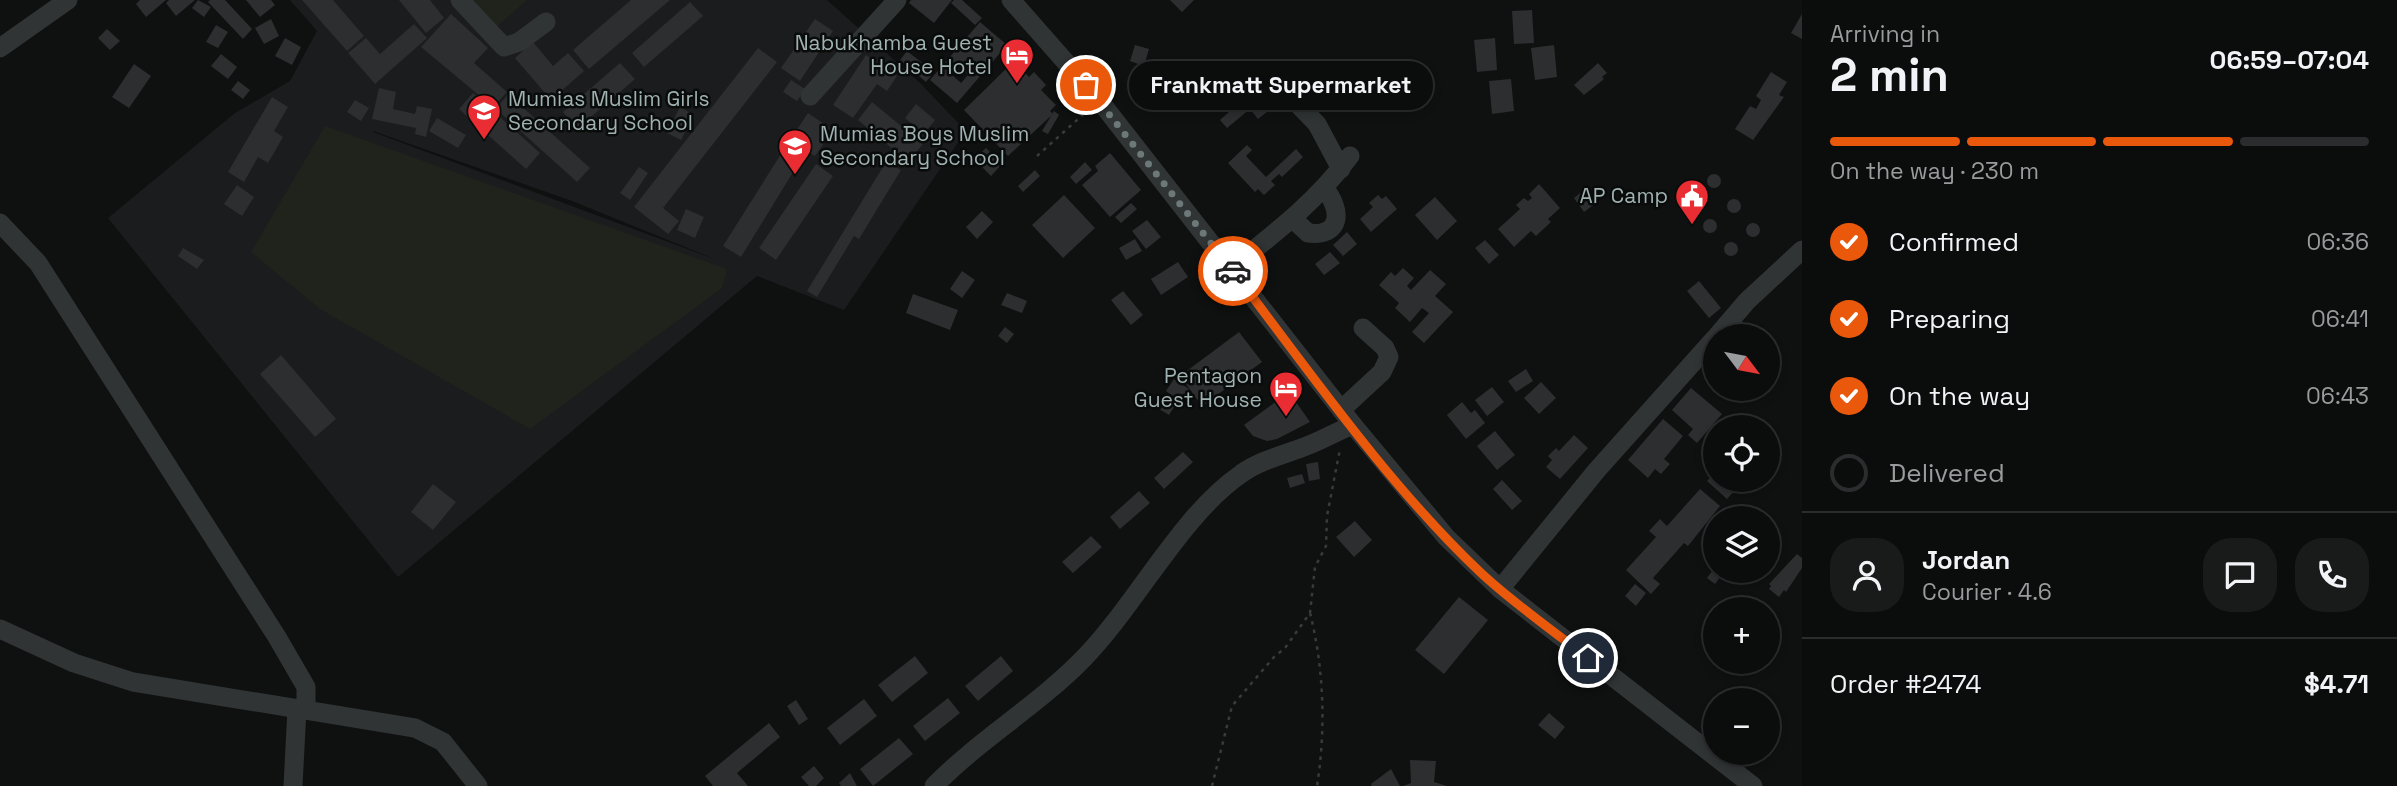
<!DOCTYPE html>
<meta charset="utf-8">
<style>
:root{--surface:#0b0c0c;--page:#191a1a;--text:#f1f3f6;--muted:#9a9b9d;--line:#2b2c2d;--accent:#ea580c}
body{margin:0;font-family:"Space Grotesk",sans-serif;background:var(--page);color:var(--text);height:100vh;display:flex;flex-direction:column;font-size:26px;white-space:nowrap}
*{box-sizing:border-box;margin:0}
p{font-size:23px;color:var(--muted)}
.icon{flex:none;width:38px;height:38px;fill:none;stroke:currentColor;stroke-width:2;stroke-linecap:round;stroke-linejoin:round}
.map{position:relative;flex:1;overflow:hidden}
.side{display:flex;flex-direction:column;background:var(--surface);width:595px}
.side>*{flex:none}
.needle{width:46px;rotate:122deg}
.buttons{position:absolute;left:1703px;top:324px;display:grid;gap:14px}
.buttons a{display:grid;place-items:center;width:77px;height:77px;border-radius:50%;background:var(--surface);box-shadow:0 4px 10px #0003,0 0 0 2px var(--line);font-size:35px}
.pin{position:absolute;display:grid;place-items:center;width:60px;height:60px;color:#fff;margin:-30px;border:4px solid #fff;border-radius:50%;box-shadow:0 2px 7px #0007}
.courier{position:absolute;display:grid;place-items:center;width:70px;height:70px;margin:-35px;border:5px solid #ea580c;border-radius:50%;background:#fff;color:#222;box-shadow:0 2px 9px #0007}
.bubble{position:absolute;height:49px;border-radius:24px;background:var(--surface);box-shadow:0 4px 10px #0003,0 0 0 2px var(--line);font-size:23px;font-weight:700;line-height:49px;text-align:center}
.headline em{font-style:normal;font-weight:700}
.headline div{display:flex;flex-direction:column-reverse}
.headline{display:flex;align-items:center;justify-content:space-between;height:119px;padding:0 28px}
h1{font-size:46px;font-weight:700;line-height:52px}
.bar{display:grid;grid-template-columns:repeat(4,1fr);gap:10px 7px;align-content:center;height:84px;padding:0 28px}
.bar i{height:9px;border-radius:5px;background:var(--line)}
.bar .on{background:var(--accent)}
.bar p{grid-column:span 4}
.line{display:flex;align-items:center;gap:18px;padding:0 28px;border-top:2px solid var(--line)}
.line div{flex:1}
.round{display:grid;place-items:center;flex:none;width:74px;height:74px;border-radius:28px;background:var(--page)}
ol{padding:0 28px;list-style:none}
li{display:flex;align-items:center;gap:21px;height:77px}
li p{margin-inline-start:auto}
li .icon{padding:7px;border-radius:50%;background:var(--accent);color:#fff;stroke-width:4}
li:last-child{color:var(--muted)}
li i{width:38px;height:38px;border:4px solid var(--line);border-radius:50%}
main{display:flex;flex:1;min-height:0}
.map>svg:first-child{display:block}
.built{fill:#1b1c1d;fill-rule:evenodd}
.park{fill:#1f231c}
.building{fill:#2c2e2f;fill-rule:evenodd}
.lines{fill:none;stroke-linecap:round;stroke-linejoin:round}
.path{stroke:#363c3c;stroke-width:2.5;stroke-dasharray:3.5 5;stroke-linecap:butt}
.minor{stroke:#303435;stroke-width:19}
.done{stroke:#6d7979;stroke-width:7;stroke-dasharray:0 12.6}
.route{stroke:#ea580c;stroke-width:9}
.labels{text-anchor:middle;stroke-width:5;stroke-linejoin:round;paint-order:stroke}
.poi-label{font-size:21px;fill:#a0b1b1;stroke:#0a0b0b;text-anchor:end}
</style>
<main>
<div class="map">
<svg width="1802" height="786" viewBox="0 0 1802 786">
<rect width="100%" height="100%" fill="#0f1010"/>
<path class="built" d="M290 0H827L920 83 966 131 844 310 757 276 398 577 108 218 235 113 290 81 317 31ZM373 131 572 201 717 260 373 132Z"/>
<path class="park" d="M469 0H527L494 29Z
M325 126 727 269 722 288 530 429 320 309 251 252Z"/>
<path class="building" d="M140 0H166L146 17 136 4Z
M169 0H195L176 16 166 3Z
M198 0 211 7 204 17 192 8Z
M210 0H225L252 29 243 39 208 2Z
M246 0H271L275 5 260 17Z
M302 0H333L364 36 347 51Z
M399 0H430L444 18 426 33Z
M631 0H670L589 69 573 50Z
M911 0H952L934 23 909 3Z
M954 0H962L982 18 975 25 951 3Z
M1170 0H1194L1182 12Z
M690 2 703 16 644 67 632 53Z
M1532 10 1534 43 1514 44 1512 11Z
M451 14 488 48 474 63 507 92 493 107 421 47Z
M1802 14V39L1791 33Z
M271 19 279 36 264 44 255 28Z
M815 19 833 31 800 81 781 68Z
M980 22 1007 45 957 103 930 80ZM957 65 968 75 961 83 950 73Z
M414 24 427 38 375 84 348 53 366 38 380 54Z
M216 25 228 32 218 48 206 42Z
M107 29 120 41 110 50 98 38Z
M285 38 301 47 292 65 275 56Z
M1495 38 1497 70 1477 72 1474 40Z
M533 42 553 66 568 53 584 71 551 100 515 58Z
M1135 45 1149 49 1144 66 1130 61Z
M1554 45 1557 77 1535 80 1531 48Z
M758 48 777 62 663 208 679 221 668 234 634 207Z
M907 51 934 72 926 82 900 60Z
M221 54 237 67 228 79 211 66Z
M866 55 897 76 887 91 877 84 853 118 833 105Z
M1014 61 1029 77 1034 72 1046 85 1041 90 1056 105 1050 111 1053 114 1008 156 964 110Z
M620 63 635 79 577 129 563 112Z
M1250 63 1274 79 1265 92 1250 81 1253 76 1245 71Z
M1598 63 1607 73 1602 77 1604 79 1584 95 1574 85Z
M134 64 151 76 129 108 112 97Z
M1771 72 1787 82 1779 95 1784 97 1753 140 1735 129 1750 106 1756 109 1761 100 1756 96Z
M1511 79 1514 111 1492 114 1489 81Z
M791 80 805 89 797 101 783 92Z
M238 81 250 90 243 99 231 90Z
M1244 83 1267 112 1258 119 1250 109 1227 128 1220 120 1238 104 1230 94Z
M379 88 396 92 393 109 415 114 417 106 432 109 426 137 415 134 416 128 372 119Z
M473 93 540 153 526 169 459 109Z
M508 94 590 168 577 182 496 109Z
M272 97 288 107 274 131 283 137 268 163 258 157 244 182 228 172Z
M355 100 369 108 361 121 347 112Z
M872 102 923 144 908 162 858 120Z
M916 104 935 120 924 134 905 118Z
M680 107 694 115 681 140 667 133Z
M1054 111 1059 115 1048 134 1042 131Z
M808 113 833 130 815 156 790 140Z
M437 118 466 135 458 148 429 131Z
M1247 145 1252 150 1246 156 1266 177 1296 149 1303 157 1282 177 1279 174 1271 181 1275 185 1264 195 1258 189 1255 192 1228 163Z
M786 146 803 156 741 257 723 246Z
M986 148 1002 164 991 176 974 159Z
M1110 153 1141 190 1110 217 1082 185 1098 171 1095 166Z
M886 162 901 170 859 239 854 236 817 297 807 291Z
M1085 162 1092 170 1076 184 1070 177Z
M816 164 833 176 776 260 759 248Z
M639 167 648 173 630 200 620 193Z
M1035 170 1040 176 1023 192 1018 186Z
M1707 181a7 7 0 1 1 14 0a7 7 0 1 1-14 0Z
M1539 184 1560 208 1548 219 1551 222 1536 236 1531 231 1514 247 1498 229 1520 209 1516 205 1524 198 1528 201 1532 198 1529 194Z
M237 185 254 197 242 216 224 204Z
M1585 189 1596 203 1584 212 1574 198Z
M1687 201a7 7 0 1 1 14 0a7 7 0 1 1-14 0Z
M1064 195 1095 228 1063 258 1032 225Z
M1378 195 1382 199 1386 196 1397 209 1371 232 1360 219 1373 207 1369 203Z
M1435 197 1457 221 1437 240 1415 215Z
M1727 206a7 7 0 1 1 14 0a7 7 0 1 1-14 0Z
M1131 203 1137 209 1121 223 1115 217Z
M686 209 704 217 695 238 677 230Z
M982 211 993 222 977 239 966 227Z
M1703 226a7 7 0 1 1 14 0a7 7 0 1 1-14 0Z
M1147 220 1161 237 1146 249 1132 231Z
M1746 230a7 7 0 1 1 14 0a7 7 0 1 1-14 0Z
M1347 232 1357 244 1343 256 1333 245Z
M1135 239 1142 251 1126 260 1119 248Z
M1485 240 1499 255 1489 264 1475 248Z
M1724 249a7 7 0 1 1 14 0a7 7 0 1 1-14 0Z
M183 248 204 260 197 269 178 256Z
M1330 252 1340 263 1324 275 1315 264Z
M1178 262 1188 277 1161 295 1151 279Z
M1403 268 1414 278 1407 286 1411 290 1430 270 1446 284 1435 296 1453 312 1424 343 1412 332 1429 313 1422 308 1410 322 1395 308 1399 303 1379 285 1391 272 1395 276Z
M962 271 975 280 962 298 950 289Z
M1699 281 1721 308 1709 318 1687 291Z
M1123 291 1143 315 1131 325 1111 300Z
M1007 293 1027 301 1022 313 1001 305Z
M913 294 958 310 950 330 906 313Z
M1005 327 1014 334 1007 343 998 336Z
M1239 332 1262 362 1202 406 1180 376Z
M281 355 336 419 315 437 260 374Z
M1526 369 1533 381 1516 392 1508 381Z
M1174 379 1189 389 1180 401 1166 391Z
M1541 382 1556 398 1539 414 1524 398Z
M1492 387 1504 402 1487 416 1475 400Z
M1691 388 1722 414 1697 443 1688 435 1693 429 1672 410Z
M1289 392 1310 422 1277 439 1267 441 1253 436 1244 425Z
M1163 396 1176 404 1169 415 1156 407Z
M1462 402 1471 413 1475 410 1485 423 1466 439 1447 415Z
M1663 419 1683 436 1664 459 1670 464 1661 474 1655 469 1648 478 1628 460Z
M1495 431 1515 455 1497 470 1477 446Z
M1574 435 1588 448 1560 479 1546 467 1552 460 1548 456 1556 448 1559 451Z
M1183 452 1193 462 1164 489 1154 478Z
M1318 462 1320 479 1309 481 1306 464Z
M1715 472V480H1744L1727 499 1707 481Z
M1302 474 1305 483 1290 488 1287 478Z
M1502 480 1522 501 1512 510 1493 489Z
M433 484 456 502 433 530 411 512Z
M1700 489 1720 506 1688 546 1684 543 1653 578 1660 584 1651 594 1626 570 1656 537 1649 531 1660 519 1667 526Z
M1139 491 1150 503 1120 529 1110 517Z
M1355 521 1372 540 1354 557 1336 537Z
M1091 536 1102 547 1073 573 1062 562Z
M1797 554 1802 558V568L1786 592 1784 590 1779 597 1769 589 1771 586 1769 584Z
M1715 567V570L1724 572 1715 584 1707 578Z
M1635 584 1646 593 1636 606 1625 596Z
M1459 597 1488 620 1444 674 1415 650Z
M915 656 928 673 892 702 878 685Z
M1001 656 1013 671 978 701 965 686Z
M948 698 960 713 925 741 913 726Z
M864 699 877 716 840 745 827 728Z
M796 700 808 719 799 725 787 706Z
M1549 713 1565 727 1555 739 1538 725Z
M769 723 780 737 737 773 748 786H713L705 776Z
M899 738 913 754 873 786 860 769Z
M1410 760 1436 761 1434 782 1447 786H1403L1411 783Z
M814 766 824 778 816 786H809L801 777Z
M1391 769 1400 786H1372L1371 784Z
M850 773 857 786H841L839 783Z"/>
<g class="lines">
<path class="path" d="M1037 156 1086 112
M1310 613C1324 668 1326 730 1317 786
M1212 786 1232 706 1274 657 1285 648 1310 613 1315 567 1326 546 1327 516 1340 449"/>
<path class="minor" d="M460 0 504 47 519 42 546 22
M1011 0 1099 100 1353 425 1446 537 1500 589 1753 786
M0 48 68 0
M1286 92 1317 124 1341 169
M810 96 897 0
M1293 219 1308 233C1342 237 1342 210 1325 189
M0 223 38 263 277 637 306 687V710
M1231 268C1275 233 1317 201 1350 156
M1717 336 1747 301 1802 250
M1341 410 1382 372 1389 357 1385 348 1363 328
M1500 589 1597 470 1715 338
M0 629 74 663 133 682 415 728 443 742 478 786
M293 786 297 709
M934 786C980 739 1037 706 1083 659 1136 605 1181 515 1241 474 1260 460 1287 454 1309 445 1324 439 1338 431 1353 425"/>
</g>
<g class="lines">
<path class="done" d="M1086 85 1233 271"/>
<path class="route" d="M1233 271C1309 371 1389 486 1480 572 1513 603 1552 630 1588 658"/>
</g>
<defs>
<g id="hotel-pin" transform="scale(1.75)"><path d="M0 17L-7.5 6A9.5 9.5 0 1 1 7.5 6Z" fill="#ea2d32" stroke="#0a0b0b"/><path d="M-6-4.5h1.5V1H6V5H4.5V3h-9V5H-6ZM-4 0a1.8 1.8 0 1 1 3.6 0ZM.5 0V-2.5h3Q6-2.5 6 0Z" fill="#fff"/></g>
<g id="school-pin" transform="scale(1.75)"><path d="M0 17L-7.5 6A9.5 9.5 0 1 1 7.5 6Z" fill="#ea2d32" stroke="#0a0b0b"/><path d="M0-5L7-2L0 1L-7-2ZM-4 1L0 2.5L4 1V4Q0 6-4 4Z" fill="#fff"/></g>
<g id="civic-pin" transform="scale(1.75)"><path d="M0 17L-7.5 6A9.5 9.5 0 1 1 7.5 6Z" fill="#ea2d32" stroke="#0a0b0b"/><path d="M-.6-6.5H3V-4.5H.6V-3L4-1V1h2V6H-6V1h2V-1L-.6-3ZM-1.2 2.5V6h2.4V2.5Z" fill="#fff"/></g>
</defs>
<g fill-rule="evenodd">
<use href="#hotel-pin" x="1017" y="55"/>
<use href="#school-pin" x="484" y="111"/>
<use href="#school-pin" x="795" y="146"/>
<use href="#civic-pin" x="1692" y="196"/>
<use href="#hotel-pin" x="1286" y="388"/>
</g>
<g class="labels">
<g class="poi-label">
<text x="992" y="50">Nabukhamba Guest<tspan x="992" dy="24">House Hotel</tspan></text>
<text x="508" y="106" text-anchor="start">Mumias Muslim Girls<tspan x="508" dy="24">Secondary School</tspan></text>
<text x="820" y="141" text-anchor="start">Mumias Boys Muslim<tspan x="820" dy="24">Secondary School</tspan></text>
<text x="1668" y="203">AP Camp</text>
<text x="1262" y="383">Pentagon<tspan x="1262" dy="24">Guest House</tspan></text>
</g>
</g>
</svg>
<div class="buttons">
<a><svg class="needle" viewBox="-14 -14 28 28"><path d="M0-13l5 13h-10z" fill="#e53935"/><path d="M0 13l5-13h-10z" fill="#9a9b9d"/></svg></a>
<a><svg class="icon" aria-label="locate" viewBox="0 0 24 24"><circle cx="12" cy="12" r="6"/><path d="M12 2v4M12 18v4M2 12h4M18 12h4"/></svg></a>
<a><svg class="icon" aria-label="layers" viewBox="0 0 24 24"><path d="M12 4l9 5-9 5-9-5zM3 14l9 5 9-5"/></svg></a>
<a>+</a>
<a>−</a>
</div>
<div class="pin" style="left:1086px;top:85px;background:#ea580c"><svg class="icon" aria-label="bag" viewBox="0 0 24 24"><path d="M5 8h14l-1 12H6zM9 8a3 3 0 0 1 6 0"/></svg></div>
<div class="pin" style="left:1588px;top:658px;background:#1f2937"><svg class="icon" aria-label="home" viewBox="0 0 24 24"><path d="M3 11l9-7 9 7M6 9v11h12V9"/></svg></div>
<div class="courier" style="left:1233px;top:271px"><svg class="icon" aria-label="car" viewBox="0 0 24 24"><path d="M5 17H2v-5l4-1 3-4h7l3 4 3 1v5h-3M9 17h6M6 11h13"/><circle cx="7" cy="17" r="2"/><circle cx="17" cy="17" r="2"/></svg></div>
<div class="bubble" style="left:1129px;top:61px;width:304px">Frankmatt Supermarket</div>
</div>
<section class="side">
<div class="headline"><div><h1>2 min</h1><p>Arriving in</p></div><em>06:59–07:04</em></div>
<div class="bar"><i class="on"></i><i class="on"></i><i class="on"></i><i></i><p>On the way · 230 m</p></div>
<ol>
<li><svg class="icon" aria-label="check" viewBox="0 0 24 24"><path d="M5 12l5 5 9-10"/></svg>Confirmed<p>06:36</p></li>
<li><svg class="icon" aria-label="check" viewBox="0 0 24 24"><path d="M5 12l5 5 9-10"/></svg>Preparing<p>06:41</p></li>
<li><svg class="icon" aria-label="check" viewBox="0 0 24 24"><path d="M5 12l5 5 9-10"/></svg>On the way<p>06:43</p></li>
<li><i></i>Delivered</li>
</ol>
<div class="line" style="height:126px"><a class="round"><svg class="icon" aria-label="person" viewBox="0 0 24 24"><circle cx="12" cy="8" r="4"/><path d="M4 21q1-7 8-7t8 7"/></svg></a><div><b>Jordan</b><p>Courier · 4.6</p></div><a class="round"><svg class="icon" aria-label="chat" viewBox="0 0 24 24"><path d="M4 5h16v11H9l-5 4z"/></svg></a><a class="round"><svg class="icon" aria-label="phone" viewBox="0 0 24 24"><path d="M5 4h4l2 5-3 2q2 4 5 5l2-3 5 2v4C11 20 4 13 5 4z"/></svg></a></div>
<div class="line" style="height:91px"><div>Order #2474</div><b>$4.71</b></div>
</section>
</main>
